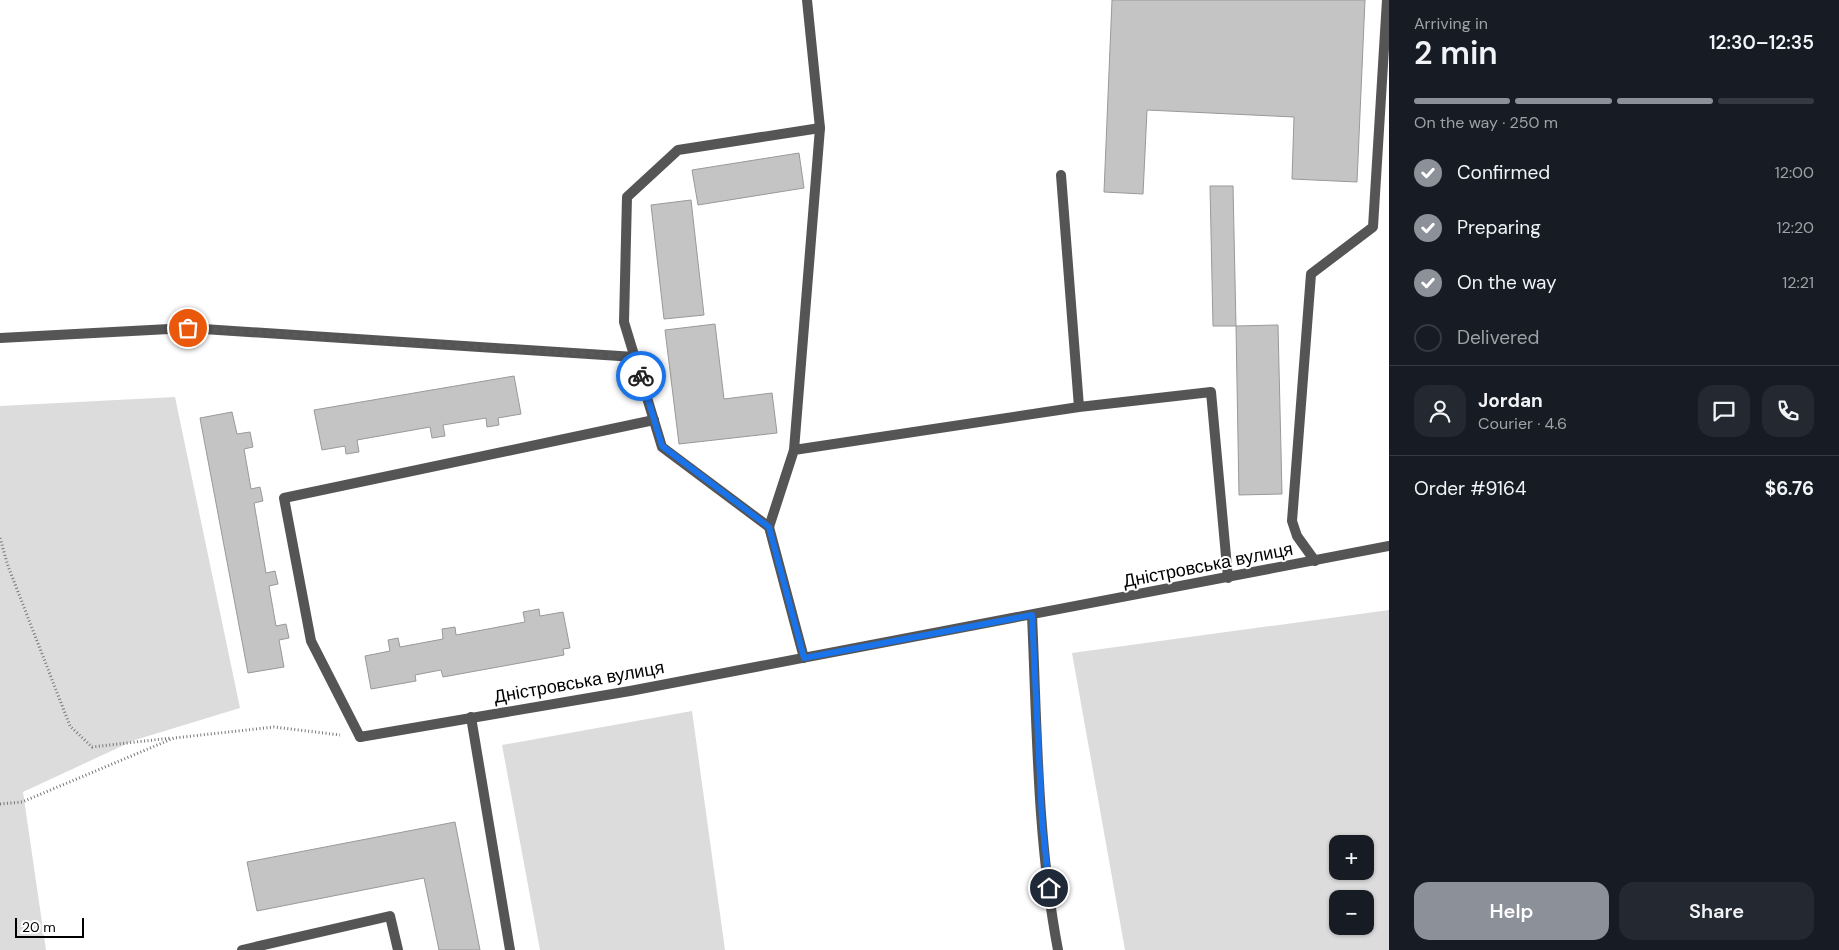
<!DOCTYPE html>
<meta charset="utf-8">
<style>
:root{--surface:#171b24;--page:#242831;--text:#f1f3f6;--muted:#9ea1a6;--line:#363941;--accent:#8c9099}
body{margin:0;font-family:"DM Sans",sans-serif;background:var(--page);color:var(--text);height:100vh;display:flex;flex-direction:column;font-size:19px;white-space:nowrap}
*{box-sizing:border-box;margin:0}
p{font-size:16px;color:var(--muted)}
.icon{flex:none;width:28px;height:28px;fill:none;stroke:currentColor;stroke-width:2;stroke-linecap:round;stroke-linejoin:round}
.map{position:relative;flex:1;overflow:hidden}
.drawer{display:flex;flex-direction:column;background:var(--surface);width:450px}
.drawer>*{flex:none}
.buttons{position:absolute;left:1329px;top:835px;display:grid;gap:10px}
.buttons a{display:grid;place-items:center;width:45px;height:45px;border-radius:10px;background:var(--surface);box-shadow:0 1px 4px #0004;font-size:25px}
.scale{position:absolute;left:15px;bottom:12px;width:69px;box-sizing:border-box;padding-left:5px;border:2px solid #000;border-top:0;font-size:14px;line-height:18px;white-space:nowrap;color:#000;-webkit-text-stroke:4px #fff;paint-order:stroke}
.pin{position:absolute;display:grid;place-items:center;width:42px;height:42px;color:#fff;margin:-21px;border:2px solid #fff;border-radius:50%;box-shadow:0 1px 5px #0007}
.courier{position:absolute;display:grid;place-items:center;width:50px;height:50px;margin:-25px;border:4px solid #1a73e8;border-radius:50%;background:#fff;color:#222;box-shadow:0 1px 6px #0007}
.headline em{font-style:normal;font-weight:600}
.headline div{display:flex;flex-direction:column-reverse}
.headline{display:flex;align-items:center;justify-content:space-between;height:85px;padding:0 25px}
h1{font-size:32px;font-weight:600;line-height:38px}
.bar{display:grid;grid-template-columns:repeat(4,1fr);gap:8px 5px;align-content:center;height:60px;padding:0 25px}
.bar i{height:6px;border-radius:4px;background:var(--line)}
.bar .active{background:var(--accent)}
.bar p{grid-column:span 4}
.line{display:flex;align-items:center;gap:12px;padding:0 25px;border-top:1px solid var(--line)}
.line div{flex:1}
.round{display:grid;place-items:center;flex:none;width:52px;height:52px;border-radius:15px;background:var(--page)}
ol{padding:0 25px;list-style:none}
li{display:flex;align-items:center;gap:15px;height:55px}
li p{margin-inline-start:auto}
li .icon{padding:5px;border-radius:50%;background:var(--accent);color:#fff;stroke-width:4}
li:last-child{color:var(--muted)}
li i{width:28px;height:28px;border:2px solid var(--line);border-radius:50%}
.action{display:flex;gap:10px;margin-top:auto;padding:10px 25px}
.action a{flex:1;height:58px;border-radius:15px;background:var(--accent);color:#fff;font-size:20px;font-weight:600;line-height:58px;text-align:center}
.action a+a{background:var(--page);color:var(--text)}
main{display:flex;flex:1;min-height:0}
.map>svg:first-child{display:block}
.green{fill:#dcdcdc;fill-rule:evenodd}
.building{fill:#c4c4c4;stroke:#999}
.lines{fill:none;stroke-linecap:round;stroke-linejoin:round}
.path{stroke:#777;stroke-width:3;stroke-dasharray:1 2.5;stroke-linecap:butt}
.service{stroke:#555;stroke-width:10}
.minor{stroke:#555;stroke-width:10}
.done{stroke:#595959;stroke-width:5;stroke-dasharray:0 9}
.route{stroke:#1a73e8;stroke-width:6}
.labels{text-anchor:middle;stroke-width:4;stroke-linejoin:round;paint-order:stroke}
.street-label{font-size:18px;fill:#000;stroke:#fff}
</style>
<main>
<div class="map">
<svg width="1389" height="950" viewBox="0 0 1389 950">
<rect width="100%" height="100%" fill="#fff"/>
<path class="green" d="M175 397 240 708 135 740 23 792 46 950H0V406Z
M1389 610V950H1125L1072 653ZM1338 844H1365V871H1338ZM1338 899H1365V926H1338Z
M692 711 725 950H540L502 745Z"/>
<path class="building" d="M1112 0H1365L1357 182 1292 179 1294 117 1147 110 1143 194 1104 192Z
M799 153 804 188 698 205 692 170Z
M1210 186H1233L1236 326H1213Z
M691 200 704 315 664 319 651 205Z
M715 324 724 399 772 393 777 433 679 444 665 330Z
M1278 325 1282 494 1239 495 1236 326Z
M514 376 521 414 498 418 499 425 487 427 486 418 443 425 445 436 432 438 430 427 357 440 359 452 346 454 345 446 322 450 314 410Z
M232 412 237 434 250 432 253 447 244 449 251 489 260 487 263 501 254 503 266 573 275 571 278 584 269 586 276 626 286 624 289 638 279 640 284 667 248 673 200 418Z
M539 609 540 616 563 612 570 648 563 649 564 655 443 677 441 670 415 675 416 681 371 689 365 656 390 651 388 640 398 638 400 647 443 639 442 629 455 627 456 635 525 622 523 612Z
M455 822 480 950H439L424 878 257 911 247 862Z"/>
<g class="lines">
<path class="path" d="M0 538 8 566 70 726 92 747 171 738
M0 804 22 802 174 738 274 727 340 735"/>
<path class="service" d="M1061 175 1079 407
M0 338 188 328 635 357
M794 450 1079 407 1211 392 1228 578
M769 527 794 450 820 128
M1315 561 1297 536 1292 521 1311 274 1373 227 1387 0
M471 717 510 950
M360 737 311 641 284 498 654 420
M242 950 390 916 398 950"/>
<path class="minor" d="M1032 615C1037 726 1037 840 1058 950
M804 658 769 527 662 447 624 322 627 197 678 150 820 128 807 0
M360 737 630 691 1389 546"/>
</g>
<g class="lines">
<path class="done" d="M188 328 635 357 641 376"/>
<path class="route" d="M641 376 662 446 769 527 804 658 1032 615 1042 820 1049 888"/>
</g>
<g class="labels">
<g class="street-label">
<text transform="translate(1208 565) rotate(-11)" y="6">Дністровська вулиця</text>
<text transform="translate(579 682) rotate(-10)" y="6">Дністровська вулиця</text>
</g>
</g>
</svg>
<div class="buttons">
<a>+</a>
<a>−</a>
</div>
<div class="scale">20 m</div>
<div class="pin" style="left:188px;top:328px;background:#ea580c"><svg class="icon" aria-label="bag" viewBox="0 0 24 24"><path d="M5 8h14l-1 12H6zM9 8a3 3 0 0 1 6 0"/></svg></div>
<div class="pin" style="left:1049px;top:888px;background:#1f2937"><svg class="icon" aria-label="home" viewBox="0 0 24 24"><path d="M3 11l9-7 9 7M6 9v11h12V9"/></svg></div>
<div class="courier" style="left:641px;top:376px"><svg class="icon" aria-label="bike" viewBox="0 0 24 24"><circle cx="6" cy="16" r="4"/><circle cx="18" cy="16" r="4"/><path d="M6 16l4-8h5l3 8M10 8l3 8H6M13 5h3"/></svg></div>
</div>
<section class="drawer">
<div class="headline"><div><h1>2 min</h1><p>Arriving in</p></div><em>12:30–12:35</em></div>
<div class="bar"><i class="active"></i><i class="active"></i><i class="active"></i><i></i><p>On the way · 250 m</p></div>
<ol>
<li><svg class="icon" aria-label="check" viewBox="0 0 24 24"><path d="M5 12l5 5 9-10"/></svg>Confirmed<p>12:00</p></li>
<li><svg class="icon" aria-label="check" viewBox="0 0 24 24"><path d="M5 12l5 5 9-10"/></svg>Preparing<p>12:20</p></li>
<li><svg class="icon" aria-label="check" viewBox="0 0 24 24"><path d="M5 12l5 5 9-10"/></svg>On the way<p>12:21</p></li>
<li><i></i>Delivered</li>
</ol>
<div class="line" style="height:90px"><a class="round"><svg class="icon" aria-label="person" viewBox="0 0 24 24"><circle cx="12" cy="8" r="4"/><path d="M4 21q1-7 8-7t8 7"/></svg></a><div><b>Jordan</b><p>Courier · 4.6</p></div><a class="round"><svg class="icon" aria-label="chat" viewBox="0 0 24 24"><path d="M4 5h16v11H9l-5 4z"/></svg></a><a class="round"><svg class="icon" aria-label="phone" viewBox="0 0 24 24"><path d="M5 4h4l2 5-3 2q2 4 5 5l2-3 5 2v4C11 20 4 13 5 4z"/></svg></a></div>
<div class="line" style="height:65px"><div>Order #9164</div><b>$6.76</b></div>
<div class="action"><a>Help</a><a>Share</a></div>
</section>
</main>
